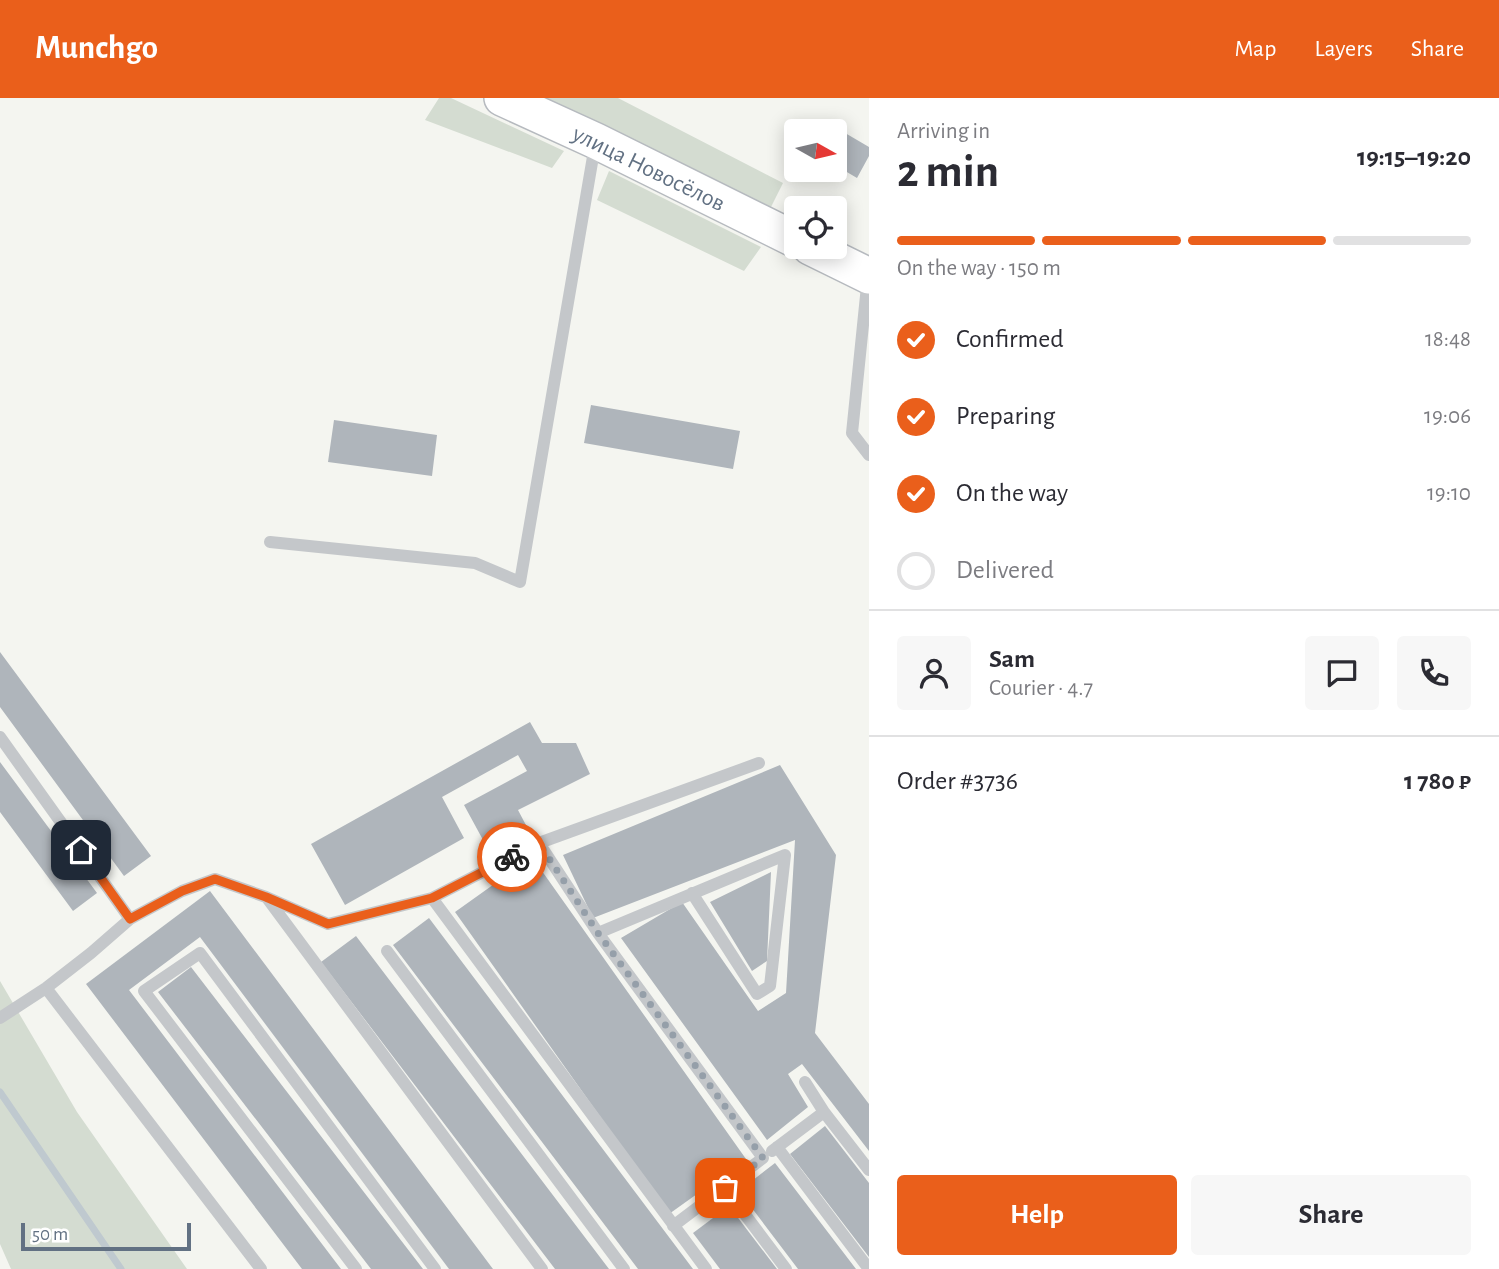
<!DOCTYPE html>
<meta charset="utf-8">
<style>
:root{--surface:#fff;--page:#f7f7f7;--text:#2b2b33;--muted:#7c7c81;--line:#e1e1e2;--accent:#ea5f1b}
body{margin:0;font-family:"Alegreya Sans",sans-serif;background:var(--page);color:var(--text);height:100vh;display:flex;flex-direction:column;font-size:26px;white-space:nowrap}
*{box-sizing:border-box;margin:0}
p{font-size:23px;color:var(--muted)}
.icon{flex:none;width:38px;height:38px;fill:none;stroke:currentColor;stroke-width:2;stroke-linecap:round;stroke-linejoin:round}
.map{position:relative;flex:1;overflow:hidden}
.sheet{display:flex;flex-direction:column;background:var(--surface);width:630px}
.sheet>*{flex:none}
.needle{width:46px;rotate:98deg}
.buttons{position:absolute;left:784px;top:21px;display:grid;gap:14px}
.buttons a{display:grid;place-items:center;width:63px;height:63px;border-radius:7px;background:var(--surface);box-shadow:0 4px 18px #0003;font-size:35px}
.scale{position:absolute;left:21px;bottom:18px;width:170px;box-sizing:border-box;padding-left:7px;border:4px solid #627183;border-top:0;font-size:19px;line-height:24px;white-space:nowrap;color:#627183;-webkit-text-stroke:5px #fff;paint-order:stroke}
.pin{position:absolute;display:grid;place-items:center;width:60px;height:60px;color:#fff;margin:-30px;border-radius:14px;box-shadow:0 4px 10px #0006}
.courier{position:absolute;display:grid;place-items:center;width:70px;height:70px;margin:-35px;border:5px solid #ea5f1b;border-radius:50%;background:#fff;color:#222;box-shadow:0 2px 9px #0007}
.headline em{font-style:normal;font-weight:600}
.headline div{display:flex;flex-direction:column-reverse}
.headline{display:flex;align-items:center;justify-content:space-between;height:119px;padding:0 28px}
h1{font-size:46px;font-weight:600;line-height:52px}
.bar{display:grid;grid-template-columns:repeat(4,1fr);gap:10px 7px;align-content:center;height:84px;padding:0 28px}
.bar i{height:9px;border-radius:5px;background:var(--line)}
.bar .selected{background:var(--accent)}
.bar p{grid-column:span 4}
.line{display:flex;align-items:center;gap:18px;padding:0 28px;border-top:2px solid var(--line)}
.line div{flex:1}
.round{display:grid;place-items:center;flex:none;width:74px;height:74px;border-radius:7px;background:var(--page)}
ol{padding:0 28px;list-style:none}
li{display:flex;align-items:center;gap:21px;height:77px}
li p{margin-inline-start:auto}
li .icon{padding:7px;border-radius:50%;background:var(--accent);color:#fff;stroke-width:4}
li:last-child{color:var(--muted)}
li i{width:38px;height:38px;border:4px solid var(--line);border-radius:50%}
.button{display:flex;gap:14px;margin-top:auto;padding:14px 28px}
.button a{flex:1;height:80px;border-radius:7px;background:var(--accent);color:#fff;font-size:28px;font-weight:600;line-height:80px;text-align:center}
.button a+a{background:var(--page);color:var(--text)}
header{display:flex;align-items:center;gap:42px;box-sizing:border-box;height:98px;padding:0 35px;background:var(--accent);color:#fff}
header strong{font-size:33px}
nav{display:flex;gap:38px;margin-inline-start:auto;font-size:24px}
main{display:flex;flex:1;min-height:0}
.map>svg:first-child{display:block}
.green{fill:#d4dcd1}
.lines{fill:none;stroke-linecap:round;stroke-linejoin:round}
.stream{stroke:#bfc9cf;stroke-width:7}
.building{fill:#afb5bb}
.secondary-casing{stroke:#b6babf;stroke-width:38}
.lane{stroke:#c4c7ca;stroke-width:12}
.secondary{stroke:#fff;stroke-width:35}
.done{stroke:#959fa9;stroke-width:7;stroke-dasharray:0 12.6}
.route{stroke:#ea5f1b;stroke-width:9}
.labels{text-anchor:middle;stroke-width:7;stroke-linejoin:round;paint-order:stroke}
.street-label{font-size:24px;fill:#627183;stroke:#fff}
</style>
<header>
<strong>Munchgo</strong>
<nav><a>Map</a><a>Layers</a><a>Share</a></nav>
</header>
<main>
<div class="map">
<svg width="869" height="1171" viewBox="0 0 869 1171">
<rect width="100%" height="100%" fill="#f4f5f0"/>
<path class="green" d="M439 0H451L564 53 552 70 425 22Z
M543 0H618L783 85 771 109Z
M609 73 761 149 744 173 597 102Z
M0 883 77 1014 187 1171H11L0 1146Z"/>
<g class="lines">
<path class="stream" d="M0 994 121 1171"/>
</g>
<path class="building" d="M840 32 869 49V58L857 80 835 67V41Z
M591 307 740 333 733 371 584 345Z
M334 322 437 337 432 378 328 364Z
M0 554 151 758 124 778 0 609Z
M530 624 542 645H576L590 676 518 712 528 731 489 753 464 707 527 673 518 657 442 699 464 740 345 807 311 746Z
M0 664 97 795 73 813 0 714Z
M780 667 836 757 815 935 869 1006V1053L802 966 788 976 808 1009 767 1042 621 840 682 804 758 913 786 895 795 742 593 820 563 757Z
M532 759 746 1061 669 1116 455 814Z
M771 774 767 863 752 873 710 804Z
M210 793 493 1171H449L200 839 129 892 341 1171H302L86 886Z
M429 820 693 1171H638L393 847Z
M356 838 609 1171H555L321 864Z
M191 869 423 1171H371L158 894Z
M825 1028 869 1085V1159L790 1056Z
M775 1065 856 1171H798L739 1093Z
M729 1108 777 1171H720L693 1135Z"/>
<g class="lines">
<g class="secondary-casing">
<path id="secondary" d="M502 0 596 43 796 142
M810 149 869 178"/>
</g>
<path class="lane" d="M868 178 852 335 869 357
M270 444 475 465 520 484 595 47
M0 639 130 821
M539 745 598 835 763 1060 673 1128
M267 800 542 1171
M432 800 706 1171
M598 835 785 757 770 888 757 896 692 795
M387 853 624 1171
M46 890 261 1171
M0 920 46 890 91 855 130 821 182 793 215 781 266 799 328 826 432 800 539 745 759 665
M805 984 824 1014
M777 1049 869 1171
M772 1053 824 1014 869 1072
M725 1090 786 1171
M356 1171 144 893 200 855 435 1171"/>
<use href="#secondary" class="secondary"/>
</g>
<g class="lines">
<path class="done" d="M512 759 539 745 598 835 763 1060 725 1090"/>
<path class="route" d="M81 752 130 821 182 793 215 781 266 799 328 826 432 800 512 759"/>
</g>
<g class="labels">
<g class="street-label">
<text transform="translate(649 70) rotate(26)" y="8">улица Новосёлов</text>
</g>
</g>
</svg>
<div class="buttons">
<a><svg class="needle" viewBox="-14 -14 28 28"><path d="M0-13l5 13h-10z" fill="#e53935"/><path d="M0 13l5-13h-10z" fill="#7c7c81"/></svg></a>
<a><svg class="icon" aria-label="locate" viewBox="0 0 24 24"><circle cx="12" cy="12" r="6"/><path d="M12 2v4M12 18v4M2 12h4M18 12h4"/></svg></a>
</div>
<div class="scale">50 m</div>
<div class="pin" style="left:725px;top:1090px;background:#ea580c"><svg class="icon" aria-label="bag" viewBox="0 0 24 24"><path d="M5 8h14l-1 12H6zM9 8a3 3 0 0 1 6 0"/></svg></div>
<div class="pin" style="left:81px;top:752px;background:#1f2937"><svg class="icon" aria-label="home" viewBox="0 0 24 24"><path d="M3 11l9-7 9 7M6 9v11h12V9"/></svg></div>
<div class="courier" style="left:512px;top:759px"><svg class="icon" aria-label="bike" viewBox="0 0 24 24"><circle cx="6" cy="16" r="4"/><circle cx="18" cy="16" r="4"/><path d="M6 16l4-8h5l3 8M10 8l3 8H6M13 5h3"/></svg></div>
</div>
<section class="sheet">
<div class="headline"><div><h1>2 min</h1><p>Arriving in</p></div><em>19:15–19:20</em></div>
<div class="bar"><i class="selected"></i><i class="selected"></i><i class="selected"></i><i></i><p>On the way · 150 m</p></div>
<ol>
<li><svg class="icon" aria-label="check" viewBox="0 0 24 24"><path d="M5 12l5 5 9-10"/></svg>Confirmed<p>18:48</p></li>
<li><svg class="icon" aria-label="check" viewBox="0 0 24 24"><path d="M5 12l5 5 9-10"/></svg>Preparing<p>19:06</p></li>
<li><svg class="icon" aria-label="check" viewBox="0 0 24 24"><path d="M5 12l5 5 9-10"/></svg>On the way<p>19:10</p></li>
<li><i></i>Delivered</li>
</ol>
<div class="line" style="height:126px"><a class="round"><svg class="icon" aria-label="person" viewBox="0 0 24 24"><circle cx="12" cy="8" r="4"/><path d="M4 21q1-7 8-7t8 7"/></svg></a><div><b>Sam</b><p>Courier · 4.7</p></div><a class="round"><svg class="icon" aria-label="chat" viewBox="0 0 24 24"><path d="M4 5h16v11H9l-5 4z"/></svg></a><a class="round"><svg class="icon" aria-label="phone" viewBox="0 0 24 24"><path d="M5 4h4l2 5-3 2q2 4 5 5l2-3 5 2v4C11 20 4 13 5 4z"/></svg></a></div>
<div class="line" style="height:91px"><div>Order #3736</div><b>1 780 ₽</b></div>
<div class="button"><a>Help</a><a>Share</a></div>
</section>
</main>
